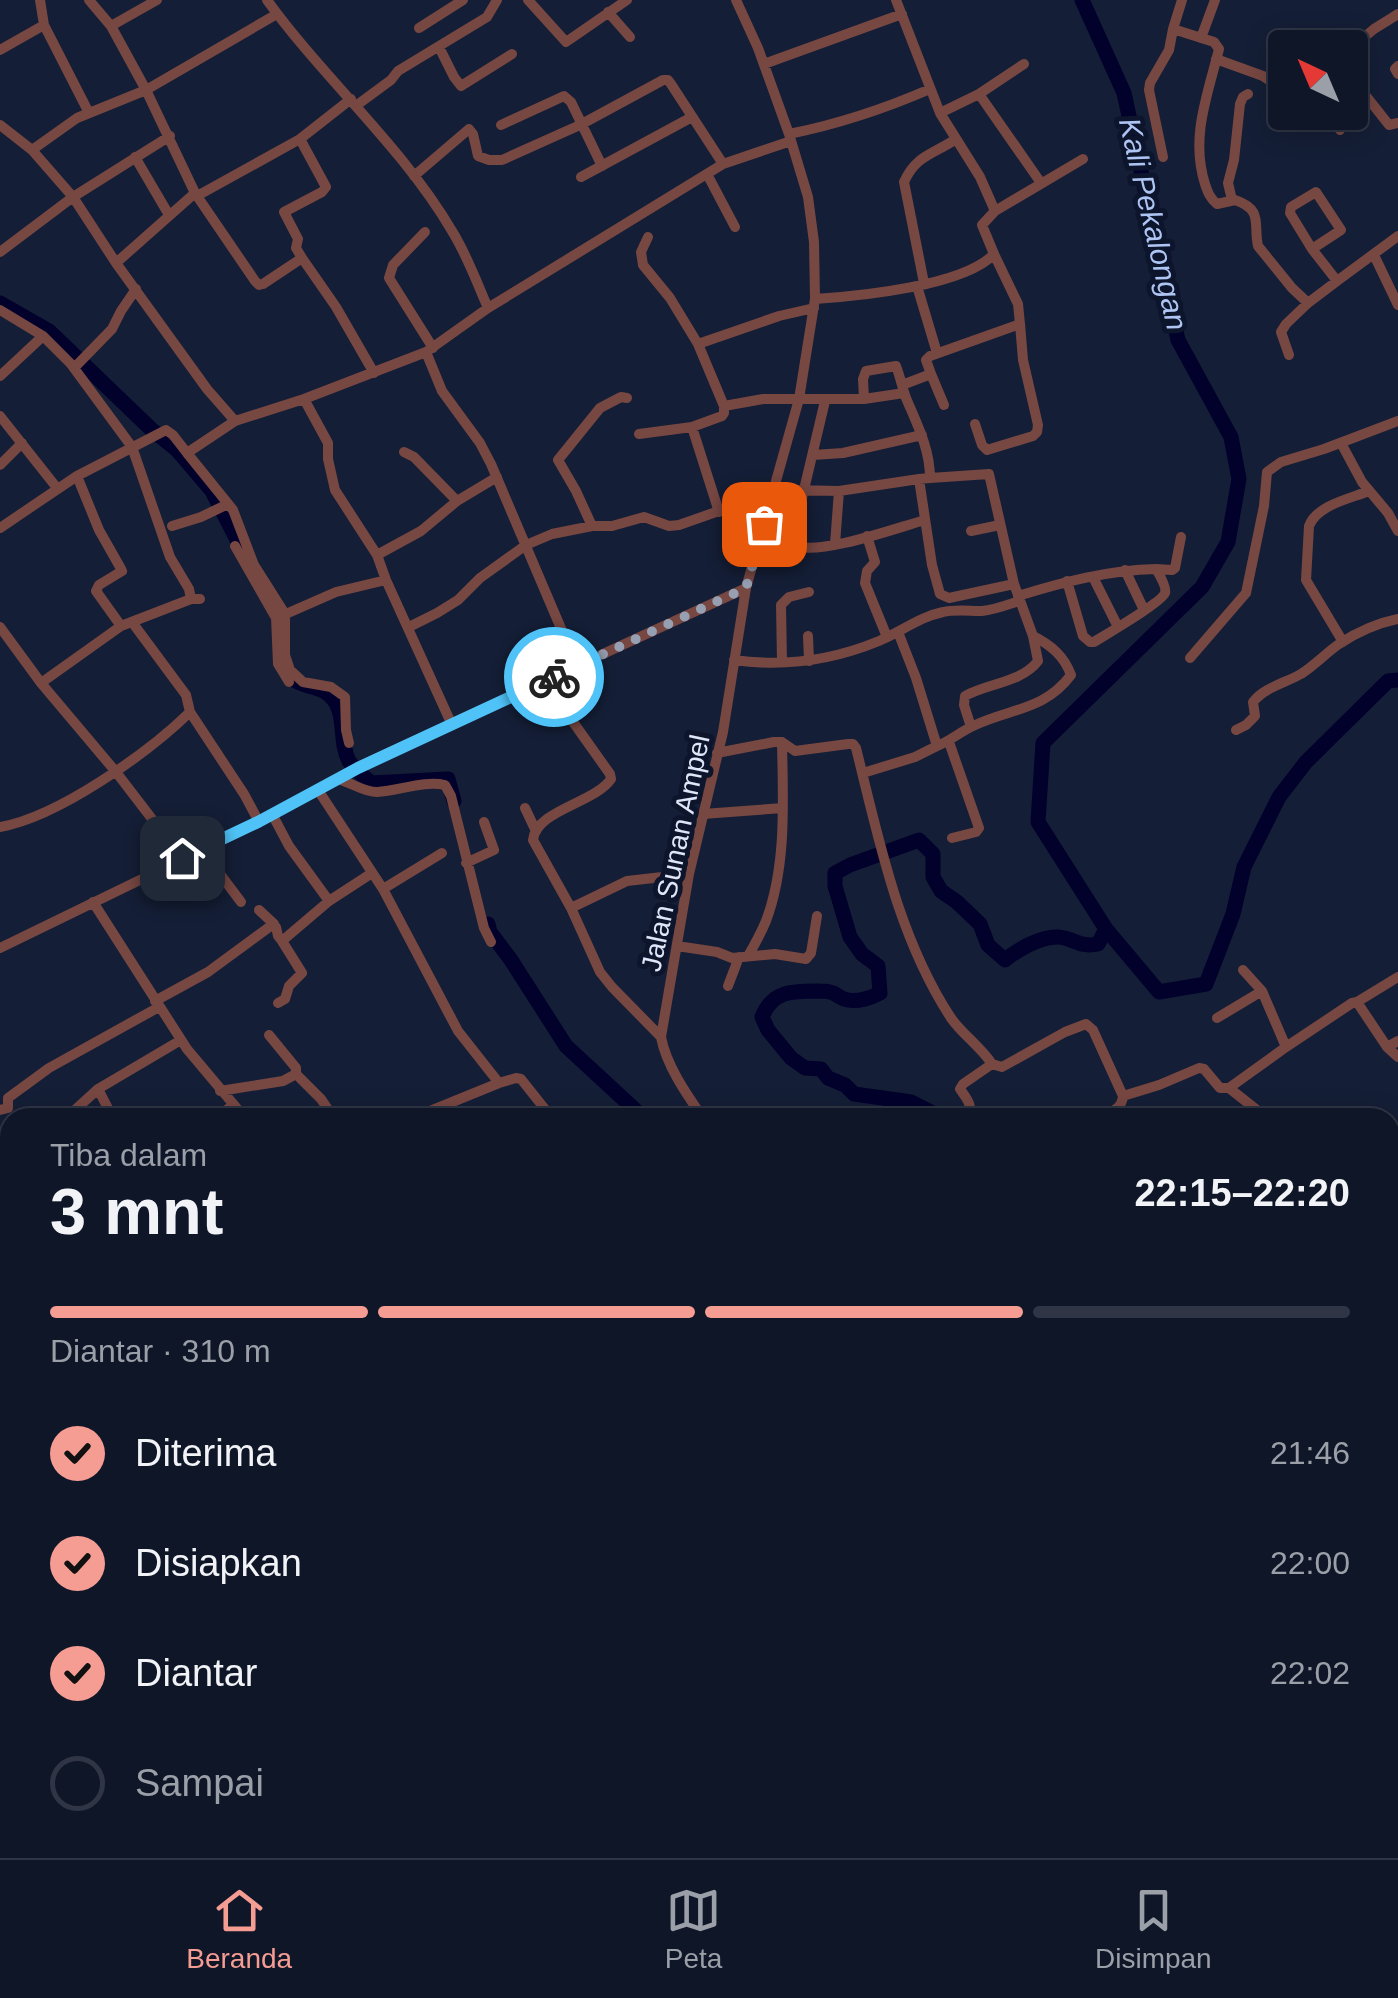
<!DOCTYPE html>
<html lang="id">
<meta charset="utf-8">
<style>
:root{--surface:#0f1628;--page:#1d2334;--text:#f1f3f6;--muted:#9b9fa8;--line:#2f3545;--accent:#f59c93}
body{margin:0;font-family:Helvetica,sans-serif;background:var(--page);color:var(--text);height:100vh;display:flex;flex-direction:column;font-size:38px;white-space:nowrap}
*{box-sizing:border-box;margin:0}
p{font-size:32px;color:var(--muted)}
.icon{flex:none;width:55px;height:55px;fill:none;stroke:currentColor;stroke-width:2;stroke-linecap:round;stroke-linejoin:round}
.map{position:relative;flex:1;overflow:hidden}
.side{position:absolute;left:0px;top:1108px;width:1400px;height:752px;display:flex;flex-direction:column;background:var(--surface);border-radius:30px 30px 0 0;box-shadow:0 5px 25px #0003,0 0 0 2px var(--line)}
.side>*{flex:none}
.needle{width:65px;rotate:316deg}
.buttons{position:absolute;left:1268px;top:30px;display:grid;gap:20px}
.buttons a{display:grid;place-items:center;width:100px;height:100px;border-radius:10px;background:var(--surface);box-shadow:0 5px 25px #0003,0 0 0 2px var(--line);font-size:50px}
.pin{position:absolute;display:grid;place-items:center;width:85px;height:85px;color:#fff;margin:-42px;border-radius:20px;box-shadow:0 5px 15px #0006}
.courier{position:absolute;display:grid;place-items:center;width:100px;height:100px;margin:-50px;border:8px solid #4fc3f7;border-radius:50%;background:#fff;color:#222;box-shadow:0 2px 12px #0007}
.summary em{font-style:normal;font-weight:700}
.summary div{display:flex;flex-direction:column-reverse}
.summary{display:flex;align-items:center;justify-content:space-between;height:170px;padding:0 50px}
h1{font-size:65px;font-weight:700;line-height:75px}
.bar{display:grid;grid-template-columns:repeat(4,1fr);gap:15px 10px;align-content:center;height:120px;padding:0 50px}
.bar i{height:12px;border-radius:8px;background:var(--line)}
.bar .selected{background:var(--accent)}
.bar p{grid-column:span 4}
ol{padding:0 50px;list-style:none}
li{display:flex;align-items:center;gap:30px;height:110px}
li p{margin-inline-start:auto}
li .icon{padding:10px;border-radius:50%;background:var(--accent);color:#111;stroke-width:4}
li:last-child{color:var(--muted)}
li i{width:55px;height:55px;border:5px solid var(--line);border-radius:50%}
.dock{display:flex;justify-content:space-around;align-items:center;height:140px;border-top:2px solid var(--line);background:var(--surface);font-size:28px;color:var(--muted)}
.dock a{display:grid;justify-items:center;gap:5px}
.dock .selected{color:var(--accent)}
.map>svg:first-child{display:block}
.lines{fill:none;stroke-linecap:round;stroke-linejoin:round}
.river{stroke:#01012c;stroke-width:15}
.minor{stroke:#774742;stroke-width:10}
.major{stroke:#ce6b62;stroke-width:14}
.done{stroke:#97a0b3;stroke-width:10;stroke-dasharray:0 18}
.route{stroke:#4fc3f7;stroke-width:12}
.labels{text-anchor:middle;stroke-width:10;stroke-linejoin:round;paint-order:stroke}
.street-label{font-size:28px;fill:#dee6f7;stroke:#0c152c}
.water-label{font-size:30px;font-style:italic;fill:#aec4f3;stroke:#0c152c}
</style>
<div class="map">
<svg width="1398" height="1858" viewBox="0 0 1398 1858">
<rect width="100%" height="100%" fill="#141e36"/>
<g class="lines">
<path class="river" d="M1082 0 1124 93 1178 340 1231 437 1239 479 1228 542 1202 587 1043 743 1038 822 1106 929 1159 992 1206 984 1233 914 1244 867 1279 797 1306 762 1388 681 1398 680
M0 303 49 331 151 429 177 450 212 491 247 559
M283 667C296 692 320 681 334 700 346 717 339 743 349 761 354 769 364 776 371 783L448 779 454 801
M488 924 490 932 511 960 566 1046 644 1118
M942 1118 911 1102 854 1094 845 1085 828 1078 821 1069 805 1068 791 1058 768 1030 762 1017C772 991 792 991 817 991 826 992 825 990 833 993 840 996 840 999 848 1000 858 1002 871 998 880 993L878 966 862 954 850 937 835 886V873L850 865 919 840 933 854V877L941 891 957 902 980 924 988 945 1005 960C1017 950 1041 936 1058 937 1074 938 1080 948 1098 944L1106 929
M1390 1605 1398 1609
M1390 1826 1398 1829"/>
<path class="minor" d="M89 0 111 26 146 90 277 14
M267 0C324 79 402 146 452 231 467 255 477 283 488 308
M528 0 566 42 627 0
M1182 0 1173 29 1214 42 1219 49C1208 94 1190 137 1205 184 1208 193 1210 198 1217 204L1235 200C1264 210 1253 224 1258 246L1292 288 1308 303 1337 281
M608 12 630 37
M44 25 89 113
M111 26 157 0
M419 28 463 0
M1201 38 1215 0
M439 47 454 77 461 86 512 54
M1350 49 1374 29 1398 14
M0 50 44 25 40 0
M1216 59 1263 76 1285 91
M764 64 902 14
M1398 66 1395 69 1398 74
M1355 82 1389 125 1398 123
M979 94 1041 183
M357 105 391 80 398 71 487 17 497 0
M1331 112 1340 130
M940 113 979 94 1024 64
M0 125 32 150 73 197 116 263 207 389 235 421 304 399 426 352 442 391 480 443 491 464 577 666
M501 125 564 96 571 102 602 166
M789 134C839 124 884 109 930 89
M300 139 326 187 322 192 284 212 298 239 296 248 302 258
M32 150 77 118 146 90 195 193 255 281 259 285 263 284 302 258 336 307 374 373
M135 157 169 215
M1163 157 1149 90 1150 83 1169 50 1173 29
M707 174 735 227
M414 176 469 129 473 134 478 156 489 160H502L580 125 663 80H668L671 84 723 164
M581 177 692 117
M197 196 300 139 351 99
M1232 200 1228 183 1234 160 1240 104 1243 97 1248 94
M995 211 1083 159
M425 232 393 265 389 278 433 348
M648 237 641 252 643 265 670 298 698 344 779 316 814 308
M1312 249 1341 230 1316 192 1291 207 1290 213 1312 249 1337 281 1398 236
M0 252 73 197 170 136
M1374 255 1398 305
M116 263 195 193
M924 283 904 182C916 155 934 154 956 139
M917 286 937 353
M815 299C860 296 964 286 994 254L982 225 995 211 980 177 940 113 896 0
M0 310 43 336 71 364 132 447 170 557 189 589 191 599
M698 344 724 406 763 399H864L904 393
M426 352 488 308 723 164 791 141
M1289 355 1281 332 1286 324 1308 303
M74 368 112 329 121 311 136 289
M931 374 944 405
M0 376 43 336
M902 385 931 374 926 360 930 356 1020 324 1018 304 994 254
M304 399 328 443V459L335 490 377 555 386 580 452 725
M864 399 863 379 866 371 896 366C900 376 902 387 906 398 917 424 930 449 930 478L919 479
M825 401 793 536 796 546C822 555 896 528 925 520
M0 416 57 488
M975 424 982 445 987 450 1033 436 1037 432 1038 425 1023 360 1020 324
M692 427 719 512
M639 434 692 427 722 416 724 413V406
M1341 443 1362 482 1388 513 1398 531
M404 452 414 457 457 501
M187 453 233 510 254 565 285 614V655L290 670 303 682 331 687 345 697 346 730 349 743
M813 455 843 453 922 435
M0 465 22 443
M77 476 99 530 120 567 122 571 99 585 96 591 121 626
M930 478 989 474 1014 584
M775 486 794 490 839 491 919 479 932 565 940 594 949 598 1014 584 1033 636 1038 661C1021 683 988 683 965 696L964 705 971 727
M172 526 201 517 228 504
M592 526 576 491 558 460 600 408 621 397 627 398
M0 528 77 476 166 430 173 435 187 453 235 421
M971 531 1000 525
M867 536 875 562 867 571 865 583 887 637
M835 544 839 491
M235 546 276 618 278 664 289 682
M377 555 421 531 457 501 497 477
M1125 570 1144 610
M1093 577 1118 627
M1067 581 1083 636 1090 642H1094C1105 635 1162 602 1165 593 1167 587 1159 574 1156 569L1172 570 1175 568 1181 537
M1018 596C1063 582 1109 570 1156 569
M279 617 336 592 386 580
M132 622 186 695 190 712
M0 627 41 683 116 772 182 858
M409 627 437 613 458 600 480 578 526 545 552 534 592 526H612L644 517 669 526 679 525 773 492
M808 636 809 661
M1343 642 1306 580 1309 526C1317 505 1349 499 1369 491
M1190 658 1246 593 1264 506 1267 472 1281 462 1324 449 1398 421
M734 660C783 667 833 660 879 641 901 632 919 617 943 612 955 609 969 611 982 611 994 610 1007 605 1019 601
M782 662 781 605 789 597 809 592
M550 679 566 712 610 774 611 779C595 803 536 810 533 840L571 908 600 972 612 987 661 1037
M41 683 121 626 191 599H200
M1236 730 1246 725 1255 716 1253 702C1265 687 1285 683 1301 674 1315 665 1326 653 1339 644 1356 633 1378 623 1398 619
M949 742 979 828 976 832 952 838
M937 746C950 741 960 732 973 726 1010 708 1044 711 1071 675 1064 656 1051 645 1033 636
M717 753 774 742H782L795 751 848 744H853L856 748C879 840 898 937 951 1018 963 1035 980 1046 992 1064
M863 773 915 757 937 746 916 678 898 632
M337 779C351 782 363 792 377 792 399 791 424 780 445 785L451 796 484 928 491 942
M318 790 383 889 458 1031 499 1083 516 1078 521 1079 552 1118
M525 808 535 829
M272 814 289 846 329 901
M703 814 783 808
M0 827C58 817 148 753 190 712L244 794 259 822
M202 850 241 902
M466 863 494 850 484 822
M383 889 442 853
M93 902 187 1049 245 1118
M571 908 627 881 689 874
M259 910 274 924
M677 946 717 952 732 958 775 954 806 959 811 953 817 916
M0 948 259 822 358 767 746 588
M748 956C755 944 761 933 766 921 787 865 783 800 782 742
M728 986 739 957
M155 1001 208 972 272 925 276 927 278 936 282 941 329 901 372 873
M1357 1002 1387 1047
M278 1003 285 999 289 986 302 973 282 941
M1217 1018 1262 991
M1398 1041 1387 1047 1398 1057
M1286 1047 1352 1003 1357 1002 1398 977
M296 1074 321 1099 334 1118
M1229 1088 1267 1118
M98 1089 113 1118
M220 1091 283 1081 296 1074V1068L269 1035
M0 1110 8 1108V1098L49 1068 159 1007
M54 1118 75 1110 98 1089 181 1040
M216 1118 233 1105
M413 1118 499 1083
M703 1118C687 1095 666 1065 661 1037L689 874 723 732 746 588 799 399 815 299 814 242 808 197 789 134 758 48 736 0
M967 1118C974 1106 967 1099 960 1089L963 1084 992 1064 1002 1067 1065 1032 1086 1024 1093 1030 1123 1096 1159 1085 1199 1068 1204 1069 1220 1088H1229L1286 1047 1262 991 1243 970
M996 1118 1005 1112 1013 1118
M1096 1118C1107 1113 1122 1111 1123 1096
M0 1167 10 1163
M1390 1228 1398 1222
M1390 1240 1398 1250
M0 1284 10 1281
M0 1355 10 1349
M1395 1396 1398 1401
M1390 1568 1398 1561
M0 1589 10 1584
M0 1733H10
M1390 1836 1398 1841
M0 1850 10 1846
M175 1850 179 1858
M398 1850 400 1858
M637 1850 642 1858
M926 1850 931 1858
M146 1858 162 1850
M344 1858 365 1850
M549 1858 557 1850
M612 1858 624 1850
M689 1858 702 1850
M945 1858 955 1850
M1168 1858 1176 1850
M1311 1858 1318 1850"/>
<path class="major" d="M0 1748 10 1790
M25 1850 28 1858"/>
</g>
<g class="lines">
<path class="done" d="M554 677 746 588 764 524"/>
<path class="route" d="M182 858 258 822 358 768 554 677"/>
</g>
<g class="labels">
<g class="street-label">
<text transform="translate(675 853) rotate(-78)" y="10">Jalan Sunan Ampel</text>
</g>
<g class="water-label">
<text transform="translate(1153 224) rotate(77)" y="10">Kali Pekalongan</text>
</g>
</g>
</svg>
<div class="buttons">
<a><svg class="needle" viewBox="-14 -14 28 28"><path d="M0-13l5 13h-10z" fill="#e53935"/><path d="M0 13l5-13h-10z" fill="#9b9fa8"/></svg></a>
</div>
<div class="pin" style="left:764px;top:524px;background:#ea580c"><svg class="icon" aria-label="bag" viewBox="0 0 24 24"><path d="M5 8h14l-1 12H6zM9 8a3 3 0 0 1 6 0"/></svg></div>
<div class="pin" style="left:182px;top:858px;background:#1f2937"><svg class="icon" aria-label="home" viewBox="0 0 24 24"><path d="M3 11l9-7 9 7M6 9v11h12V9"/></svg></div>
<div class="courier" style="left:554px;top:677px"><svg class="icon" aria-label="bike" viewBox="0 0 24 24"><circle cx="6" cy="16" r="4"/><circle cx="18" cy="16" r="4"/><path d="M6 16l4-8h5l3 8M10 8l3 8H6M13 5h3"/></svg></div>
<section class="side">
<div class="summary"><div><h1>3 mnt</h1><p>Tiba dalam</p></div><em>22:15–22:20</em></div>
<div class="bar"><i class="selected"></i><i class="selected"></i><i class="selected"></i><i></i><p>Diantar · 310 m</p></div>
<ol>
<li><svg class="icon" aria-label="check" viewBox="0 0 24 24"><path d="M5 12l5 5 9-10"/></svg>Diterima<p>21:46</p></li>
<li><svg class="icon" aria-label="check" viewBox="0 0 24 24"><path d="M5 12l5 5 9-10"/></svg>Disiapkan<p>22:00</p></li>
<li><svg class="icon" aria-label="check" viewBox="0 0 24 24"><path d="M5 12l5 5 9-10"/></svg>Diantar<p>22:02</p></li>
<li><i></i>Sampai</li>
</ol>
</section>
</div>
<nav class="dock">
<a class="selected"><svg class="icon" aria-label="home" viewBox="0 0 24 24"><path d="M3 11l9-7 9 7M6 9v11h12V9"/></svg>Beranda</a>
<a><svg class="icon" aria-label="map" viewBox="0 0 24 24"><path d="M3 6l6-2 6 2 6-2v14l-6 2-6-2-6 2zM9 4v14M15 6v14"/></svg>Peta</a>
<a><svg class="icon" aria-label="saved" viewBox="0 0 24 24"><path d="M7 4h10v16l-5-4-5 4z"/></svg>Disimpan</a>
</nav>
